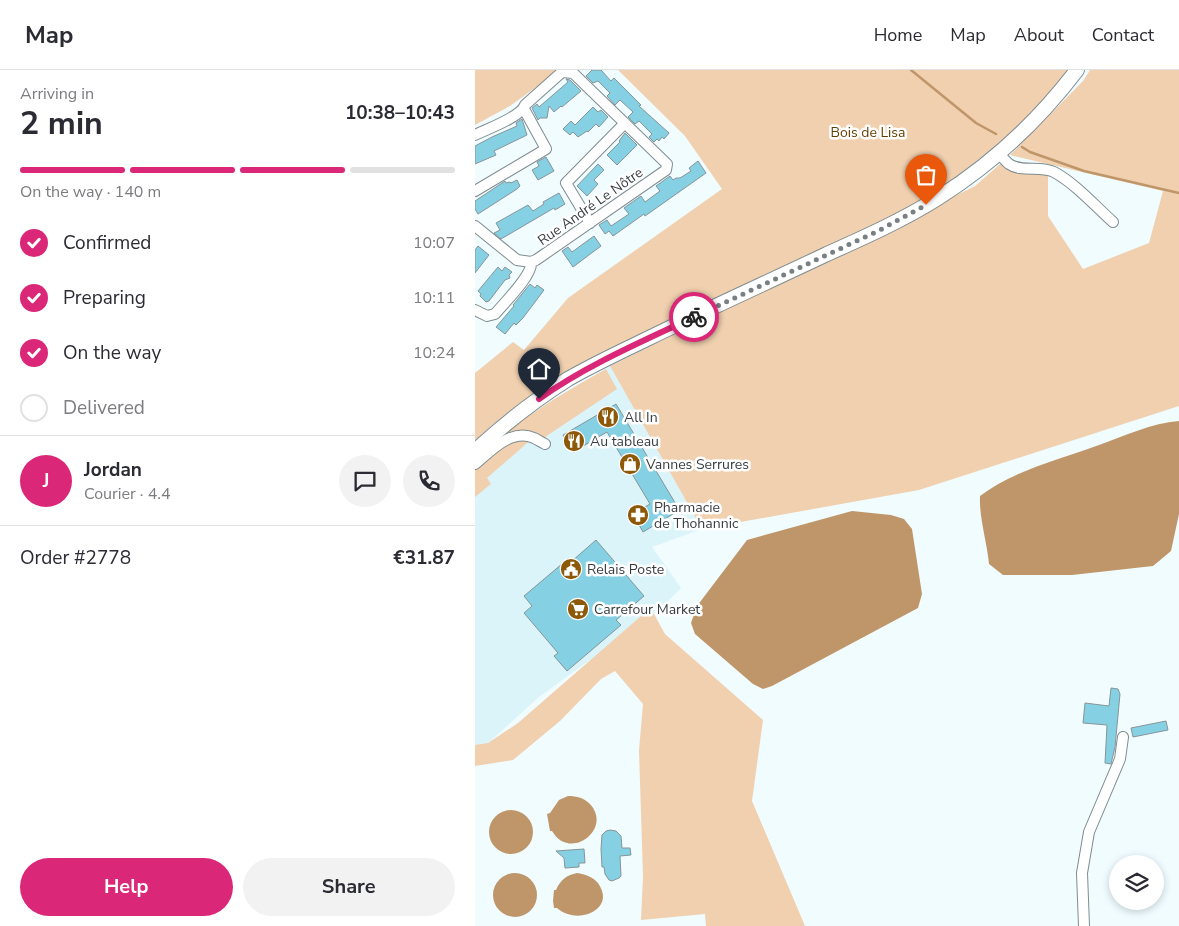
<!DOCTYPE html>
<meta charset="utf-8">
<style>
:root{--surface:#fff;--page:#f2f2f3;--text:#2b2b33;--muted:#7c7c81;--line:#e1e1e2;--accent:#db2777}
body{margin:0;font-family:"Nunito Sans",sans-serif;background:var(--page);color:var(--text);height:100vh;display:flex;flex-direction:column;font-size:19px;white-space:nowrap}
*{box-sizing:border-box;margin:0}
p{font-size:16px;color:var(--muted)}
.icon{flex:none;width:28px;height:28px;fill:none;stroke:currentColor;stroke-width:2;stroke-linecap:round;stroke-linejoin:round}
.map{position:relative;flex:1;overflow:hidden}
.details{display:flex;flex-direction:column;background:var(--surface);width:475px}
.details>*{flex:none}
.fabs{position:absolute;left:634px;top:785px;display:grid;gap:10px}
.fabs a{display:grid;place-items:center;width:55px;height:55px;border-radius:50%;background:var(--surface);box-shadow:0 2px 8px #0003;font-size:25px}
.pin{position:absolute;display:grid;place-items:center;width:42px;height:42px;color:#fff;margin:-51px -21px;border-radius:50% 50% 50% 0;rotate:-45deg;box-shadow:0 0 5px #0007}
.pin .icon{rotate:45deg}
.courier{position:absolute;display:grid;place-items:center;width:50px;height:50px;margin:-25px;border:4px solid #db2777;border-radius:50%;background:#fff;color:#222;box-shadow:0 1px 6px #0007}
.head em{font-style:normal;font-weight:700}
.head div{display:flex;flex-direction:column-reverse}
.head{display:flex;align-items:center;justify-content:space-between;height:85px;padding:0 20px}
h1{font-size:32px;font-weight:700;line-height:38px}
.bar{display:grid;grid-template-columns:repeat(4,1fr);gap:8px 5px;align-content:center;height:60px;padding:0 20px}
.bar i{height:6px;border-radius:4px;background:var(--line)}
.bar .active{background:var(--accent)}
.bar p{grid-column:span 4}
.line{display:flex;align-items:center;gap:12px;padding:0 20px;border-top:1px solid var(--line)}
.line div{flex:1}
.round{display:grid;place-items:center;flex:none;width:52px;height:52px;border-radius:26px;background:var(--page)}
ol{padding:0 20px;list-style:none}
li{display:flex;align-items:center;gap:15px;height:55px}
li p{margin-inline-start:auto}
li .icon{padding:5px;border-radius:50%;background:var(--accent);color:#fff;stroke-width:4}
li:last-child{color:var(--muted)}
li i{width:28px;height:28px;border:2px solid var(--line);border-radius:50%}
.action{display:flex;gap:10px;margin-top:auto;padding:10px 20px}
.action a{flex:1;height:58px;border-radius:30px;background:var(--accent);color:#fff;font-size:20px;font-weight:700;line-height:58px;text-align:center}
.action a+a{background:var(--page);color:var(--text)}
header{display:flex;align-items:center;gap:30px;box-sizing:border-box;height:70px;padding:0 25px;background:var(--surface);border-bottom:1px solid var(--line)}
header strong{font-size:24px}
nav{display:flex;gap:28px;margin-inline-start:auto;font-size:18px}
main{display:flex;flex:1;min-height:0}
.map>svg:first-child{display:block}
.built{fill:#dbf4fa}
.green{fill:#f0d0af}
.water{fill:#bf9669}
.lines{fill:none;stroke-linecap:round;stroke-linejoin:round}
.stream{stroke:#bf9669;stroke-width:2.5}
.building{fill:#86d0e3;stroke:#879599}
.minor-casing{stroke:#7f8c90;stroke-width:12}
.secondary-casing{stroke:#7f8c90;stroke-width:16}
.minor{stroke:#fff;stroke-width:10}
.secondary{stroke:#fff;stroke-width:14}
.done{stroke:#788083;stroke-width:5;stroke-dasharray:0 9}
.route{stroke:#db2777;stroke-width:6}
.labels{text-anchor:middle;stroke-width:5;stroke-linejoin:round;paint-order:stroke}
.park-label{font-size:14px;fill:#663e02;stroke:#fff}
.street-label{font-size:14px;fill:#383e40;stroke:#fff}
.poi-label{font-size:14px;fill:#383e40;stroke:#fff;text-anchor:start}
</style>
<header>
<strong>Map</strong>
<nav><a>Home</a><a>Map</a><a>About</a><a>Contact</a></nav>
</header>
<main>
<section class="details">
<div class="head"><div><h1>2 min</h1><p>Arriving in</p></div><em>10:38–10:43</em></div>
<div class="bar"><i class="active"></i><i class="active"></i><i class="active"></i><i></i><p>On the way · 140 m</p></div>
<ol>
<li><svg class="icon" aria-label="check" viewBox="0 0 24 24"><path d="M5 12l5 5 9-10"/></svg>Confirmed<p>10:07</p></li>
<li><svg class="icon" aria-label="check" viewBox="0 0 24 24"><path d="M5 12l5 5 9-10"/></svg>Preparing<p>10:11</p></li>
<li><svg class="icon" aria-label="check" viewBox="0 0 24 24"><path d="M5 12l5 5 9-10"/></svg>On the way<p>10:24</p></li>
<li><i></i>Delivered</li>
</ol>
<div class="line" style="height:90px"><b class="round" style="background:var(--accent);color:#fff">J</b><div><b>Jordan</b><p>Courier · 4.4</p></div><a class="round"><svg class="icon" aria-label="chat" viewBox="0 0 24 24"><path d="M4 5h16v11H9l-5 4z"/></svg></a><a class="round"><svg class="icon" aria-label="phone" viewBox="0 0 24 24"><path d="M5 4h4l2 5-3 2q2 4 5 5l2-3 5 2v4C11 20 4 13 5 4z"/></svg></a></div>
<div class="line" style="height:65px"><div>Order #2778</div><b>€31.87</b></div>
<div class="action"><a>Help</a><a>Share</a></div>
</section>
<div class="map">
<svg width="704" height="856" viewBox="0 0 704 856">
<rect width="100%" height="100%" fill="#f0fcff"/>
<path class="built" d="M135 296 227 459 177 477 206 518 185 539 64 627 0 685V390L14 374Z"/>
<path class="green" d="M0 0H85L35 36 0 55Z
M143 0H595L565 35 518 78 488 103 426 142 135 280 78 310 17 355 0 372V303L38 272 49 280 93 228 247 119 210 66Z
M615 0H704V336L444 420 227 459 135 296 500 116 525 94 540 101 573 105V146L608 199 674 173 688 121 535 85 608 11Z
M131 299 142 319 73 365 64 373 58 368 12 408 16 414 0 427V391C37 353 84 325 131 299Z
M173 540 179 544 190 564 288 650 277 731 330 856H231L230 844 166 850 168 807 164 680 168 634 140 601 126 609 85 651 38 690 0 696V675L13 673 43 653Z"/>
<path class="water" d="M704 351V444L696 481 678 496 597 505H528L514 494C512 472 504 448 505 426 537 401 586 389 624 375 649 366 677 353 704 351Z
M377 441 416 445 429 449 437 459 447 524 443 538 297 616 288 619 278 614 220 564 216 553 222 536 272 470Z
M93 726C102 726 109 728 115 734 138 759 95 792 77 761H75L72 744 75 743 84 730Z
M14 762a22 22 0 1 1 44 0a22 22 0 1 1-44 0Z
M18 825a22 22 0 1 1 44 0a22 22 0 1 1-44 0Z
M102 803C110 804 118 807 123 813 142 840 102 856 82 838H79L78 831 79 820H81C85 810 92 805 102 803Z"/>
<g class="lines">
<path class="stream" d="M436 0 501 53 521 64
M547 77 555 82 609 101 704 123"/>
</g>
<path class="building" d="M117 0H126L136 11 139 8 166 35 164 36 194 63 189 69 187 67 184 71 182 69 179 72 174 67 177 64 164 51 160 54 153 47 158 42 145 30 140 35 132 26 135 23 123 11 118 13 111 6Z
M91 9 95 10 106 21 87 37 86 36 79 42 74 36 72 48H65L63 50 57 38 62 34 64 37 93 12Z
M118 37 123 42 126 40 133 47 124 57 121 54 113 62 112 61 103 67 98 62 95 65 88 59 96 51 100 55Z
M47 49 52 65 19 81 21 85 0 94V76L17 67 42 56 41 53Z
M150 63 162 75 142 95 132 85 145 72 144 71Z
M71 87 79 101 63 110 57 100 64 96 62 92Z
M223 91 231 103 170 146 169 144 138 166 134 161 130 164 124 155 132 150 136 156 154 144 149 138 166 126 170 132 185 121 181 116 195 106 198 110 201 108H205L216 101 214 98Z
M123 94 129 100 119 110 123 114 112 126 102 116Z
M42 110 45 116 42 119 3 144 0 139V131L30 111 31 113 35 112 36 113Z
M84 123 90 134 80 140 79 138 26 169 19 163 25 160 21 153 53 135 58 141 69 134 68 132Z
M119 166 126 176 98 197 87 181 93 177 97 182Z
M3 176 14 185 0 203V180Z
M23 197 27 201 30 197 37 202 34 205 35 208 30 210 14 231 11 232 5 226 6 224 3 221Z
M55 214 60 218 62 215 69 220 48 248 41 255 39 253 30 264 21 257 39 236 38 235Z
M141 334 202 436 203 441 168 462 158 444 175 434 132 362 98 382 88 365Z
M121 470 169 526 141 550 146 555 92 601 79 586 83 583 49 543 57 536 49 526 94 488 97 491Z
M636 618 643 619 645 624 640 677 636 694 630 693 632 655 608 653 610 633 634 636Z
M691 651 693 660 658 667 656 658Z
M135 760 141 761 146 766 147 778H155L156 785 145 786 146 806 144 808 137 811 134 810 130 804 129 797H127L126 779 127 765 131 761Z
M109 779 110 793H104V797L90 798 89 788 81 781Z"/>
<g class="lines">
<g class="minor-casing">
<path id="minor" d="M0 65C12 59 46 47 50 35L87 2 98 3 192 94 191 100 61 190 56 192 42 190 0 156
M523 83C527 86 530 91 534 94 547 103 565 95 579 102 601 114 620 136 638 152
M0 121 71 79 49 39
M115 153 91 113 150 53
M0 240 12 246 20 244C29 233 58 205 56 192
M0 394C16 381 36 358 59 368 63 370 66 372 70 374
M609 856 607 803 614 762 645 689 648 667"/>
</g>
<g class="secondary-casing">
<path id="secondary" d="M0 381C28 355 60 330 93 309 119 294 147 281 174 268 233 239 293 212 352 184 390 167 428 150 463 128 517 94 564 50 602 0"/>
</g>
<use href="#minor" class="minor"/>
<use href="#secondary" class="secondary"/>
</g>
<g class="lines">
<path class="done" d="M219 247 403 161 451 135"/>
<path class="route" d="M64 329C112 295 166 272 219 247"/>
</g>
<defs>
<g id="restaurant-disc" transform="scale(1.125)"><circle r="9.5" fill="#8d5808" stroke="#fff"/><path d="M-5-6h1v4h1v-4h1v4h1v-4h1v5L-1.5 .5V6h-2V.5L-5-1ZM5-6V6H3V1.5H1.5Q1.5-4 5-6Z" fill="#fff"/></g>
<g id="shop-disc" transform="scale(1.125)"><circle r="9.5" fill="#8d5808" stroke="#fff"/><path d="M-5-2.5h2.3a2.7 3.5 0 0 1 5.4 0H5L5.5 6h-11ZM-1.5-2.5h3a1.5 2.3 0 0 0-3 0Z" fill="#fff"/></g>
<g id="pharmacy-disc" transform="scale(1.125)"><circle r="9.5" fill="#8d5808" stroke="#fff"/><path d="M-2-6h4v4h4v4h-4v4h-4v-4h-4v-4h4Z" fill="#fff"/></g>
<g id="civic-disc" transform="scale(1.125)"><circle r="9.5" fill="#8d5808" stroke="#fff"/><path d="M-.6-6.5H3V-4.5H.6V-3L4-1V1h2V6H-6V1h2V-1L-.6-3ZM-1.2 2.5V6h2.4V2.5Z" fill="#fff"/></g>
<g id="supermarket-disc" transform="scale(1.125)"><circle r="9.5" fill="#8d5808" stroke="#fff"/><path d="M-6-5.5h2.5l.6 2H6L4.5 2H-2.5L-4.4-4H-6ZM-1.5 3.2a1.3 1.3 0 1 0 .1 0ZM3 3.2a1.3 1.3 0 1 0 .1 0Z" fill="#fff"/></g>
</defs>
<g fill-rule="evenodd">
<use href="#restaurant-disc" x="133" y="347"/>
<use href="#restaurant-disc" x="99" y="371"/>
<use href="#shop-disc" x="155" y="394"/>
<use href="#pharmacy-disc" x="163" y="445"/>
<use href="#civic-disc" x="96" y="499"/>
<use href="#supermarket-disc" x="103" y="539"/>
</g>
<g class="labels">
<g class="park-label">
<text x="393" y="67">Bois de Lisa</text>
</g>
<g class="street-label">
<text transform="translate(115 136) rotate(-35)" y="5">Rue André Le Nôtre</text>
</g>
<g class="poi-label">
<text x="149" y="352">All In</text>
<text x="115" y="376">Au tableau</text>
<text x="171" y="399">Vannes Serrures</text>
<text x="179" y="442">Pharmacie<tspan x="179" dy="16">de Thohannic</tspan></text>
<text x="112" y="504">Relais Poste</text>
<text x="119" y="544">Carrefour Market</text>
</g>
</g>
</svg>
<div class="fabs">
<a><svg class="icon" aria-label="layers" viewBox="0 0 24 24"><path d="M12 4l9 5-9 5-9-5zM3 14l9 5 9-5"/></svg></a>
</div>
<div class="pin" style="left:451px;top:135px;background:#ea580c"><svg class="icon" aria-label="bag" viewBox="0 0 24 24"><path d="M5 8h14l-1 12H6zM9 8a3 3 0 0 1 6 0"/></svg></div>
<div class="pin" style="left:64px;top:329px;background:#1f2937"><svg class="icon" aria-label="home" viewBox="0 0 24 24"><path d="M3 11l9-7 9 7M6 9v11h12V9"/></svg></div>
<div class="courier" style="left:219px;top:247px"><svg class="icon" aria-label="bike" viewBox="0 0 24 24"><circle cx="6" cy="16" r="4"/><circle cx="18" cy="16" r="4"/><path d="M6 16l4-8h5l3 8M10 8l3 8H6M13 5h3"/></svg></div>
</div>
</main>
